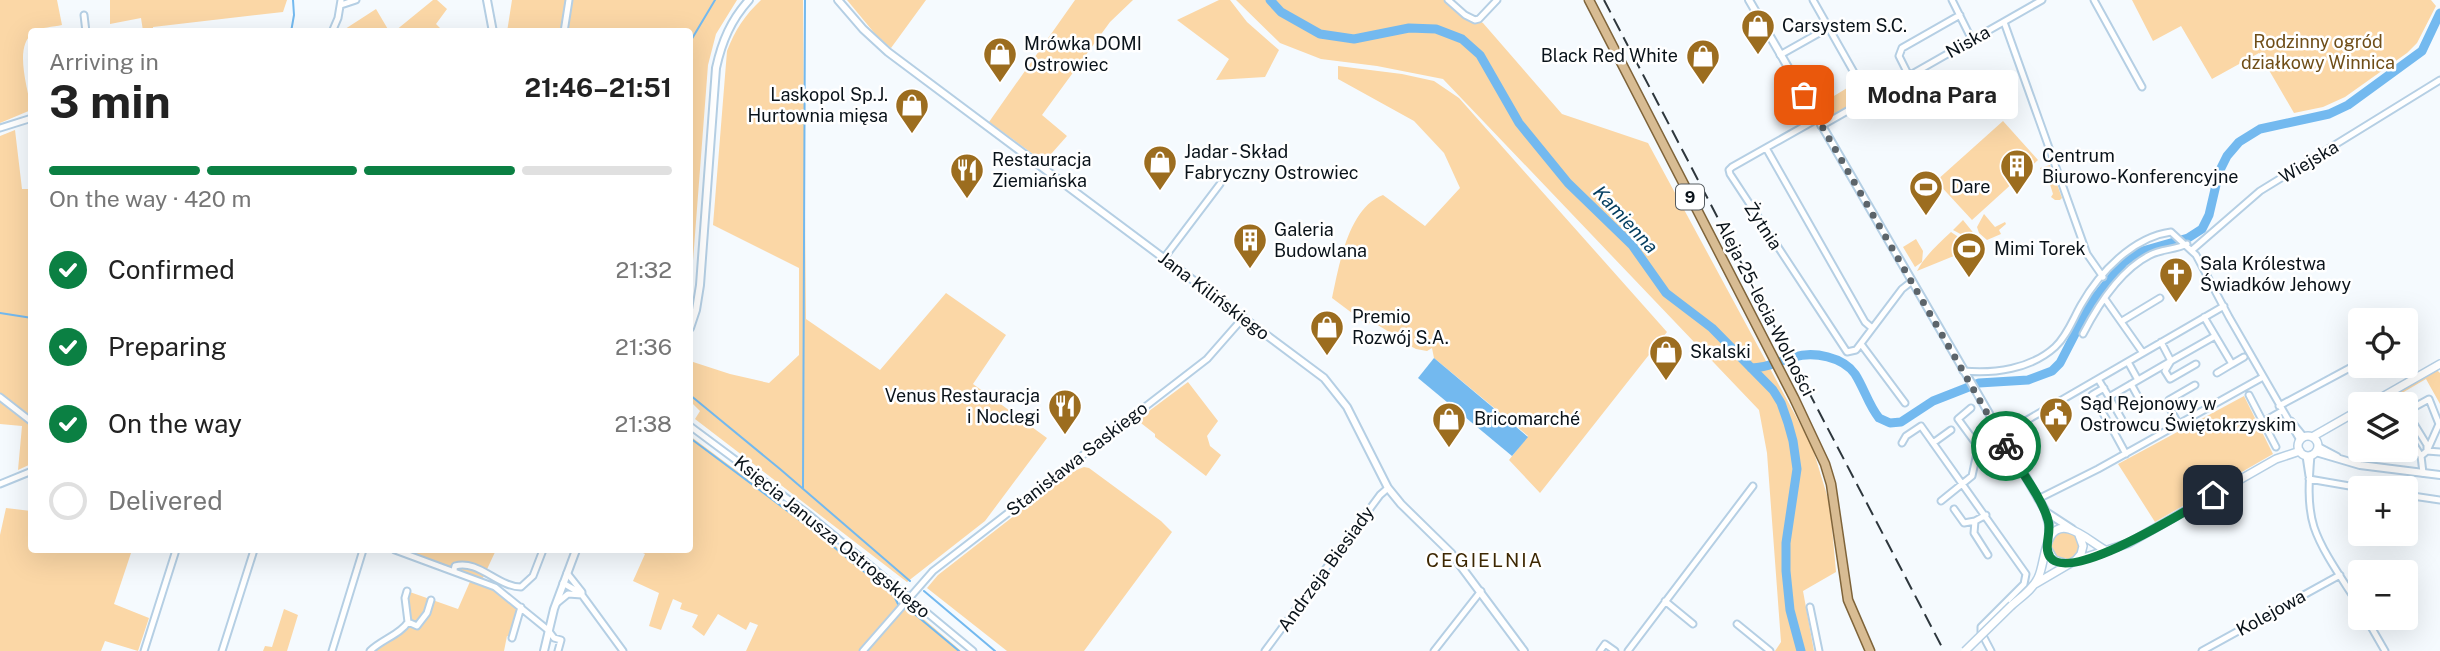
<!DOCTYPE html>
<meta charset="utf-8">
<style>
:root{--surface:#fff;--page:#f2f2f2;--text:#222;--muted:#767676;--line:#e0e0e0;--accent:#0b8043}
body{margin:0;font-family:"Public Sans",sans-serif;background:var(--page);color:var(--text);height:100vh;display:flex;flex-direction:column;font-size:26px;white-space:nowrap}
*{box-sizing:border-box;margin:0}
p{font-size:23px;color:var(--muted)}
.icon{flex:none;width:38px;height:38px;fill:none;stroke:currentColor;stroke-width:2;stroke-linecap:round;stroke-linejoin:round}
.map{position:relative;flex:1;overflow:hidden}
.side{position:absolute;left:28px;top:28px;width:665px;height:525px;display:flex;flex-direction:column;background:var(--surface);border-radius:7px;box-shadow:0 7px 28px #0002}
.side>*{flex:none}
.fabs{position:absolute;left:2348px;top:308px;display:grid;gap:14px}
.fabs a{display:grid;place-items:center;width:70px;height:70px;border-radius:7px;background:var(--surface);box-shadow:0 7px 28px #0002;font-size:35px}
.pin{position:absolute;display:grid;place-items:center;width:60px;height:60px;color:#fff;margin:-30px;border-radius:14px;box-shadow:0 4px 10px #0006}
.courier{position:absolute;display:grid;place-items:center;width:70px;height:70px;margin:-35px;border:5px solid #0b8043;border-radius:50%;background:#fff;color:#222;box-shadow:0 2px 9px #0007}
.bubble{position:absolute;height:49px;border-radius:7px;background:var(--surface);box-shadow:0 7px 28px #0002;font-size:23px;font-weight:700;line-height:49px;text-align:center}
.headline em{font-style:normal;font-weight:700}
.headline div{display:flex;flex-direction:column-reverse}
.headline{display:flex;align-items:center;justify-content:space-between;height:119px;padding:0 21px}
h1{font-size:46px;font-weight:700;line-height:52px}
.bar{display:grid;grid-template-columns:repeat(4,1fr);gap:10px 7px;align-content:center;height:84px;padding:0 21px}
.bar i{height:9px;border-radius:5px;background:var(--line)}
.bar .selected{background:var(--accent)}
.bar p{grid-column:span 4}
ol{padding:0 21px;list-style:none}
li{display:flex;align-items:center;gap:21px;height:77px}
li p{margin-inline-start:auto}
li .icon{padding:7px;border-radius:50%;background:var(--accent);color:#fff;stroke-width:4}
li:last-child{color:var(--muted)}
li i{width:38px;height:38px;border:4px solid var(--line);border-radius:50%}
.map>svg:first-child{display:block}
.green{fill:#fbd7a6}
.water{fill:#73b9ef}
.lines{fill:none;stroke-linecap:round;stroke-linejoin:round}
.stream{stroke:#73b9ef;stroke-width:2}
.river{stroke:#73b9ef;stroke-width:9}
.minor-casing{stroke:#b5cfe4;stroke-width:9}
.tertiary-casing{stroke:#b5cfe4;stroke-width:10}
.secondary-casing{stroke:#b5cfe4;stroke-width:10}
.primary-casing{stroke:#7f643a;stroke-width:11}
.minor{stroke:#fff;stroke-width:5}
.tertiary{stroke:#fff;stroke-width:6}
.secondary{stroke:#fff;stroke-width:7}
.primary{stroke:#d8bc93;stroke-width:8}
.rail{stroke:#2e373d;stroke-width:2;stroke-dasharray:14 7;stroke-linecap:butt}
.secondary-bridge-casing{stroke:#b5cfe4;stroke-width:10;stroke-linecap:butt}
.secondary-bridge{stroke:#fff;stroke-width:7}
.done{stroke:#5c646a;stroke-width:7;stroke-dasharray:0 12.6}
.route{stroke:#0b8043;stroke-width:9}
.labels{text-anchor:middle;stroke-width:5;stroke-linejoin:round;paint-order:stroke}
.shield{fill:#fff;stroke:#545a5f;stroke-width:2}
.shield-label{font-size:16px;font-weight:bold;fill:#0a131a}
.poi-label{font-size:18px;fill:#0a131a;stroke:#fff;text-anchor:start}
.street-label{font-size:18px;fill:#0a131a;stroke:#fff}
.park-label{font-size:18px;fill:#6f4e18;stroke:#fff}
.water-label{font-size:19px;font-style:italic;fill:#033d5f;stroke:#fff}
.neighbourhood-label{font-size:19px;letter-spacing:2px;fill:#3e2803;stroke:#fff}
</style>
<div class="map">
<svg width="2440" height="651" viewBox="0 0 2440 651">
<rect width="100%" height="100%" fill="#f5fafe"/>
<path class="green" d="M0 0H57L62 25C53 27 41 27 34 32 13 46 28 87 31 110L0 123Z
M110 0H287L283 12 153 27V32L143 31 141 18 110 24Z
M433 0H437L447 9 436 24 443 31H395Z
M512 0H737L716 34 708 65 690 300V32H507Z
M761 0H803L806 319 880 370 946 293 1006 335 973 384 1047 438 985 521 907 582 695 419 700 411 690 401V361L730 374 769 383 799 355V268L713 225 727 51C735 30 745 15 761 0Z
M847 0H926L891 48 876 35Z
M1075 0H1133L1110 22 1042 115 1067 136 1044 162 989 122Z
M1219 0H1230L1247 22 1279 50 1265 77 1216 80 1229 59 1177 20Z
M1236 0H1448L1483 23 1562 114 1648 143 1812 446 1830 505 1836 572 1803 591 1814 651H1775L1781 642 1767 453 1759 410 1443 79 1377 66 1321 59 1280 43Z
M2132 0H2431L2436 6 2417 43 2407 53 2345 97 2323 107 2294 113 2259 53 2212 79 2181 26 2153 41Z
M376 9 389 31H342Z
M1338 66 1402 74 1434 81 1459 98 1667 332 1540 493 1509 460 1528 436 1434 358 1432 348 1427 351 1416 349 1391 336V333L1371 321 1368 325 1332 298C1339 266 1348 208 1383 195L1425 226 1460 188 1444 153 1414 121 1338 79Z
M1857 82 1863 93 1862 98 1828 119 1819 105Z
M2003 121 2038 160 1972 220 1936 181Z
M15 130 22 189H31V464L18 470 22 426 0 424V136Z
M2050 165 2062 198 2060 200H2055L2051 197 2053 194 2048 178 2040 168Z
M1984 214 1995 227 2005 222 2006 224 1999 230 2001 234 1987 240 1979 233 1977 227Z
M1963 220 1980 241 1979 244 1953 230Z
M1951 232 1972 246 1971 249 1917 271C1924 257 1938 244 1951 232Z
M1916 239 1923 251 1922 262 1915 267 1903 247Z
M2437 370 2440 373V404L2426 379 2390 400 2389 398Z
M1188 382 1218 421 1207 436 1210 446 1221 455 1206 476 1155 437V434L1137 420Z
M2244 396 2273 454 2155 522 2118 464Z
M690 436 815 529 898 597 897 608 859 651H746L758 625 750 622 746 630 718 614 704 636 692 627 698 615 680 609 682 603 673 599 661 630 649 626 659 593 633 581 645 554 637 550H690Z
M1084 467 1089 468 1161 521 1172 532 1084 651H1007L927 588 938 575 1069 473Z
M6 508 31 511 32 550H132L114 604 149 618 138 651 105 641 101 651H0V535Z
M2051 546a14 14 0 1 1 28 0a14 14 0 1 1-28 0Z
M395 550H496L482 580 521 607 512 638 507 636 504 651H370L408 622 407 591 458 609 472 577Z
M284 609 298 615 287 651H263L265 646 272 647Z
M905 609H912L961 651H866L901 610Z"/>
<path class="water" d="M1434 358 1528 437 1512 456 1418 378Z"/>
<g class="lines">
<path class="stream" d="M291 32 294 15 293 0
M690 42 715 0
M0 313 32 318
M690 395 780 469 910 581
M690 438 813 530 894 596 898 604
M803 488 805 0
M924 591 995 651
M911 611 959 651"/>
<path class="river" d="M1270 0 1281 12 1320 34 1354 39 1409 28 1436 29 1462 39 1480 55 1519 123 1568 183 1632 245 1666 293 1712 328 1773 390 1781 403 1788 423 1793 441 1797 469 1786 543V571L1790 610 1801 651
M1751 368C1768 368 1779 361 1794 357 1814 351 1843 357 1855 374 1864 388 1869 406 1879 418L1890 423 1901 422 1933 401 1979 383 2028 380 2052 371 2060 363 2091 303 2124 262 2139 252 2188 238 2202 229 2209 215 2219 172 2227 156 2239 142 2260 129 2329 114 2348 105 2422 51 2440 13"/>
<g class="minor-casing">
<path id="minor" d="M1448 0 1465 15 1475 20 1479 19 1497 0
M1813 0 1869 99
M1952 0 1972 40
M2094 0 2142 87
M341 5 356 0
M84 15 86 32
M2004 22 2087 254 2103 277
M332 32 338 18 341 0
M564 32 569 0
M1780 55 1828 28
M1909 76 1899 56 1902 48 1960 15
M1817 119 1732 167 1729 170 1730 174 1847 352 1856 350 1902 289 1911 282
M1821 126 2042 0
M0 128 32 118
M1766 148 1865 322 1872 328
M1045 169 1051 163
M2192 250 2260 191 2440 80
M1164 258 1220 184
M2105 299 2143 353
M2204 317 2232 364 2217 373
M2122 321 2160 298
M2083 334C2098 305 2120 270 2150 255 2161 249 2175 250 2187 244
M1861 344 1905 403
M2128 362 2138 380
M2196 364 2170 379 2165 371 2171 361 2215 336
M2232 364 2244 357
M1963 371C1994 374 2031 369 2055 347 2067 336 2073 319 2081 305 2099 273 2133 237 2171 232L2196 255 2229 317 2300 440
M2098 379 2109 397 2171 361 2161 342
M2131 384 2142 404
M2104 388 2092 395 2114 432
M2249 395 2263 422 2282 411
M0 397 32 422
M2109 397 2125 425 2114 432 2126 454
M2279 406 2359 363
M1971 408 1958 419 1980 449
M2409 413V410L2429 399 2439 424 2427 451 2421 456
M2408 414 2427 445V451L2440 452
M2352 415 2361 429
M2291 421 2304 437
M2263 422 2276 447
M2179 425 2168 405 2169 400 2195 385
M690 426 808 514 973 651
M2406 432 2421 456 2423 473
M1902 443 1906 436 1921 426 2026 574 2024 584 1981 627V632L1991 651
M1933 443 1951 430
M2311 455C2309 479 2307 505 2314 527 2323 554 2346 584 2361 609
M2306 456 2309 476
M2309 479 2361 488
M0 484 32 471
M2406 495 2440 500
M2038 499 2098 469 2263 377
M1941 501 1972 476 1977 453 1984 445 2224 306
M1954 509 1964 523 1975 521
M1986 515 1975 521 1974 533 1988 555
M395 550 495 587 548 630 554 638 561 640 558 651
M454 570 455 566C478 559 498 587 521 587L533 576 543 550
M567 573 582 592V595L623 651
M563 583 580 593
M407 591 405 598 408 622
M1665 601 1693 624
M557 603 568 594 582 595
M1810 607 1819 651
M2366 618 2385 651
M1737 624 1770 651
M512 638 521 607
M144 651 176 550
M222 651 254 550
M332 651 363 550
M370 651C381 640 401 634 408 622L417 626 427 613 431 600
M863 651 933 571 1207 359 1243 318
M1265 651 1380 495 1388 488
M1434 651 1481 591
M1600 651 1605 644 1615 651
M1628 651 1753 486
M2202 651 2340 575"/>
</g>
<g class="tertiary-casing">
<path id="tertiary" d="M487 0 493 32
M838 0 863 29 888 52 1324 378 1347 407 1388 488 1401 504 1451 553 1524 651
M1749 0 2045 510 2049 525V537
M690 328 696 310 700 285 716 68C722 41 731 20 749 0
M2318 447 2337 457
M2316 452 2360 465 2440 475
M2046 512 2072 529
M544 651 554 609 576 550"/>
</g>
<g class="secondary-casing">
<path id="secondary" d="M2370 404 2440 364
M2298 446a10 10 0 1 1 20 0a10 10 0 1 1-20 0Z
M2312 437 2361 409
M2047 548 2054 560 2068 564
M2074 561 2129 543 2276 459 2300 451
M2035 584 2076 560 2081 554 2083 546 2079 535
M2012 605C2021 597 2033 589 2038 578 2046 563 2043 522 2069 529 2083 533 2095 545 2107 551"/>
</g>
<g class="primary-casing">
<path id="primary" d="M1589 0 1794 398 1825 464 1831 484 1848 600 1870 651"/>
</g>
<use href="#minor" class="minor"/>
<use href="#tertiary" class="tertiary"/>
<use href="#secondary" class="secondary"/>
<use href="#primary" class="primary"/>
<path class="rail" d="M1604 0 1944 651"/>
<g class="secondary-bridge-casing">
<path id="secondary-bridge" d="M1965 651 2012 605"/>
</g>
<use href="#secondary-bridge" class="secondary-bridge"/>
</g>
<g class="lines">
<path class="done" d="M1804 95 2006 446"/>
<path class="route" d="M2006 446C2018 467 2042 498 2048 520 2052 533 2043 546 2050 557 2070 585 2190 508 2213 495"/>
</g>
<defs>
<g id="shop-pin" transform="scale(1.75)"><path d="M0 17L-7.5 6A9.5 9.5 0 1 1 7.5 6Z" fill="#9c6d1f" stroke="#fff"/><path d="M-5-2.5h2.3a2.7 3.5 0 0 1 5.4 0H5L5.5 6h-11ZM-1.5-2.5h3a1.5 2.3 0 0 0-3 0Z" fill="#fff"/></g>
<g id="building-pin" transform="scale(1.75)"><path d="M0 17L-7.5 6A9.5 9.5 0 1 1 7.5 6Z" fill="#9c6d1f" stroke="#fff"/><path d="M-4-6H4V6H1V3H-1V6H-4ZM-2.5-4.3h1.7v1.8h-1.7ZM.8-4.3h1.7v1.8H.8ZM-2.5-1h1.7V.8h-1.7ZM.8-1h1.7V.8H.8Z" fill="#fff"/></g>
<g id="restaurant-pin" transform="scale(1.75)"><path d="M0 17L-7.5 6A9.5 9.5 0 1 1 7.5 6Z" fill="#9c6d1f" stroke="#fff"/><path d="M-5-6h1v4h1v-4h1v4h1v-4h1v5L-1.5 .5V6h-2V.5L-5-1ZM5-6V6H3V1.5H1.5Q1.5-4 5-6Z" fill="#fff"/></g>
<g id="stadium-pin" transform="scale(1.75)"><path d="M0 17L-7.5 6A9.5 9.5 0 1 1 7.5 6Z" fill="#9c6d1f" stroke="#fff"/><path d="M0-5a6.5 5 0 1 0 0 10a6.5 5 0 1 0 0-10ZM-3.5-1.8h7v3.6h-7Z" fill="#fff"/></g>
<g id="church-pin" transform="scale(1.75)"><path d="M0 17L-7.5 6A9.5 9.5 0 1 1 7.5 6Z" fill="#9c6d1f" stroke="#fff"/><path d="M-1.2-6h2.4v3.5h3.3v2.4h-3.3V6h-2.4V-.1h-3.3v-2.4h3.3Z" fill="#fff"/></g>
<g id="civic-pin" transform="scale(1.75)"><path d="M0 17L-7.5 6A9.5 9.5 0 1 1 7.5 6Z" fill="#9c6d1f" stroke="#fff"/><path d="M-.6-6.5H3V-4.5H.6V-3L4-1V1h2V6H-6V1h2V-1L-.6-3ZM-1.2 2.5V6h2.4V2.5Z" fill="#fff"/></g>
</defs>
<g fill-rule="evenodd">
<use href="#shop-pin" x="1758" y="26"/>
<use href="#shop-pin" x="1000" y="54"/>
<use href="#shop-pin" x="1703" y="56"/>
<use href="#shop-pin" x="912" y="105"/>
<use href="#shop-pin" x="1160" y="162"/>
<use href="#building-pin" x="2017" y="166"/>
<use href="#restaurant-pin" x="967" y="170"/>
<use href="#stadium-pin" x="1926" y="187"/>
<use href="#building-pin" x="1250" y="240"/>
<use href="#stadium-pin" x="1969" y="249"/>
<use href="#church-pin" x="2176" y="274"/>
<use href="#shop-pin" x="1327" y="327"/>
<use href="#shop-pin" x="1666" y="352"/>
<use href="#restaurant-pin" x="1065" y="406"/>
<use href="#civic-pin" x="2056" y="414"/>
<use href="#shop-pin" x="1449" y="419"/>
</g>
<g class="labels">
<rect class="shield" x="1676" y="184.5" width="28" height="25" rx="5"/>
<g class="shield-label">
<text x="1690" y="203">9</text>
</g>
<g class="poi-label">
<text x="1782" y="32">Carsystem S.C.</text>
<text x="1024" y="50">Mrówka DOMI<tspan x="1024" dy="21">Ostrowiec</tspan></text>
<text x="1678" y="62" text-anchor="end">Black Red White</text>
<text x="888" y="101" text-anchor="end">Laskopol Sp.J.<tspan x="888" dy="21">Hurtownia mięsa</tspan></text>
<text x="1184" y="158">Jadar - Skład<tspan x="1184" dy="21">Fabryczny Ostrowiec</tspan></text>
<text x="2042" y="162">Centrum<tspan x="2042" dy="21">Biurowo-Konferencyjne</tspan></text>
<text x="992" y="166">Restauracja<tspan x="992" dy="21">Ziemiańska</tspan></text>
<text x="1951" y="193">Dare</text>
<text x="1274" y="236">Galeria<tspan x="1274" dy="21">Budowlana</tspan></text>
<text x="1994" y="255">Mimi Torek</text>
<text x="2200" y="270">Sala Królestwa<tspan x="2200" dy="21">Świadków Jehowy</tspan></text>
<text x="1352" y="323">Premio<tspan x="1352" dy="21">Rozwój S.A.</tspan></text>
<text x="1690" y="358">Skalski</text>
<text x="1040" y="402" text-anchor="end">Venus Restauracja<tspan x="1040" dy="21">i Noclegi</tspan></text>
<text x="2080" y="410">Sąd Rejonowy w<tspan x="2080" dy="21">Ostrowcu Świętokrzyskim</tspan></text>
<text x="1474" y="425">Bricomarché</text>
</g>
<g class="street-label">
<text transform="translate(1968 42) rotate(-29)" y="6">Niska</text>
<text transform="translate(2309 162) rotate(-31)" y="6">Wiejska</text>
<text transform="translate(1763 226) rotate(57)" y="6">Żytnia</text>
<text transform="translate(1214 296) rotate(37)" y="6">Jana Kilińskiego</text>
<text transform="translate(1765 308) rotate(63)" y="6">Aleja 25-lecia Wolności</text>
<text transform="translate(1077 459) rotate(-38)" y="6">Stanisława Saskiego</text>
<text transform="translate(832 537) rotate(39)" y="6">Księcia Janusza Ostrogskiego</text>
<text transform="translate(1326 569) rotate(-54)" y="6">Andrzeja Biesiady</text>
<text transform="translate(2271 613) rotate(-29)" y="6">Kolejowa</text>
</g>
<g class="park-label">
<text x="2318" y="48">Rodzinny ogród<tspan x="2318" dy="21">działkowy Winnica</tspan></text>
</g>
<g class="water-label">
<text transform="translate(1626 219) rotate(47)" y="7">Kamienna</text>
</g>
<g class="neighbourhood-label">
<text x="1485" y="567">CEGIELNIA</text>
</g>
</g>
</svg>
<div class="fabs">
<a><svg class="icon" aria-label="locate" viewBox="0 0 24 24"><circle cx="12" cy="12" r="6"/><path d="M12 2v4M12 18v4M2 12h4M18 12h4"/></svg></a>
<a><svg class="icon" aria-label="layers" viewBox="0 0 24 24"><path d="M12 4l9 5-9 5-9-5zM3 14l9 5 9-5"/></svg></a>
<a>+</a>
<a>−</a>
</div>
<div class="pin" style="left:1804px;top:95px;background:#ea580c"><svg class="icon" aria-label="bag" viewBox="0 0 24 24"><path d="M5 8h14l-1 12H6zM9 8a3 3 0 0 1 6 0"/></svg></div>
<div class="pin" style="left:2213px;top:495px;background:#1f2937"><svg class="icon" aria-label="home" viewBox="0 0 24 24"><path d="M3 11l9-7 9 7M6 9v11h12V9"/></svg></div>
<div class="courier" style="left:2006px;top:446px"><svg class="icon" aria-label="bike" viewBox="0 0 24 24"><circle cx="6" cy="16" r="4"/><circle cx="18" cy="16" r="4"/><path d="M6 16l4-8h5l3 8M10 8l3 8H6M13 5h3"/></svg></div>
<div class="bubble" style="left:1846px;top:70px;width:172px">Modna Para</div>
<section class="side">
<div class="headline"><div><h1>3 min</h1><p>Arriving in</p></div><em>21:46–21:51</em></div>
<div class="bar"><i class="selected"></i><i class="selected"></i><i class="selected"></i><i></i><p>On the way · 420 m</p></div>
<ol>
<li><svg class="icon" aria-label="check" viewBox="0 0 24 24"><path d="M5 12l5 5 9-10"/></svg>Confirmed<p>21:32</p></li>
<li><svg class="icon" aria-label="check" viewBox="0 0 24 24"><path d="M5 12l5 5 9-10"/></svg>Preparing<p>21:36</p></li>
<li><svg class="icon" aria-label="check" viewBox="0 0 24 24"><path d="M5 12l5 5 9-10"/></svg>On the way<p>21:38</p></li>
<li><i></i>Delivered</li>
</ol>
</section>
</div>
